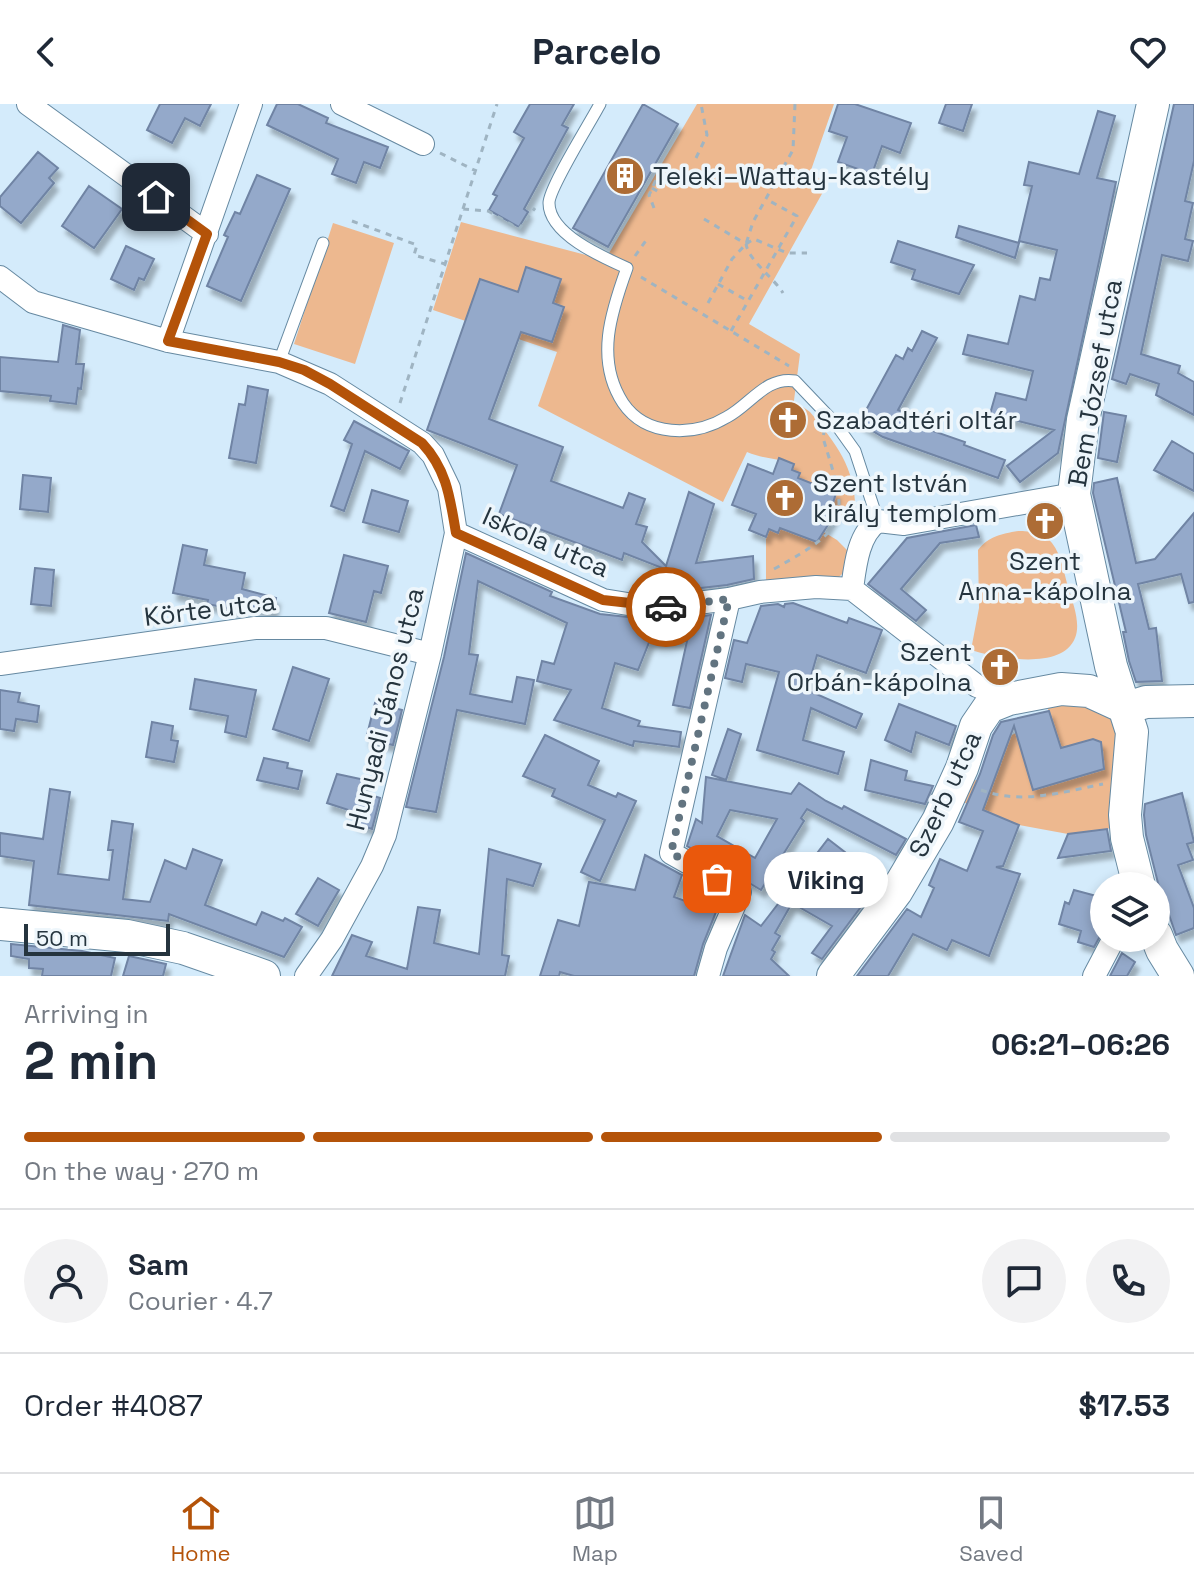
<!DOCTYPE html>
<meta charset="utf-8">
<style>
:root{--surface:#fff;--page:#f2f2f3;--text:#1f2937;--muted:#747a83;--line:#e0e1e3;--accent:#b45309}
body{margin:0;font-family:"Space Grotesk",sans-serif;background:var(--page);color:var(--text);height:100vh;display:flex;flex-direction:column;font-size:30px;white-space:nowrap}
*{box-sizing:border-box;margin:0}
p{font-size:26px;color:var(--muted)}
.icon{flex:none;width:44px;height:44px;fill:none;stroke:currentColor;stroke-width:2;stroke-linecap:round;stroke-linejoin:round}
.map{position:relative;height:872px;overflow:hidden}
.drawer{display:flex;flex-direction:column;background:var(--surface);flex:1}
.drawer>*{flex:none}
.controls{position:absolute;left:1090px;top:768px;display:grid;gap:16px}
.controls a{display:grid;place-items:center;width:80px;height:80px;border-radius:50%;background:var(--surface);box-shadow:0 4px 12px #0003;font-size:40px}
.scale{position:absolute;left:24px;bottom:20px;width:146px;box-sizing:border-box;padding-left:8px;border:4px solid #25343e;border-top:0;font-size:22px;line-height:28px;white-space:nowrap;color:#25343e;-webkit-text-stroke:6px #eef6fb;paint-order:stroke}
.pin{position:absolute;display:grid;place-items:center;width:68px;height:68px;color:#fff;margin:-34px;border-radius:16px;box-shadow:0 4px 12px #0006}
.courier{position:absolute;display:grid;place-items:center;width:80px;height:80px;margin:-40px;border:6px solid #b45309;border-radius:50%;background:#fff;color:#222;box-shadow:0 2px 10px #0007}
.bubble{position:absolute;height:56px;border-radius:28px;background:var(--surface);box-shadow:0 4px 12px #0003;font-size:26px;font-weight:600;line-height:56px;text-align:center}
.headline em{font-style:normal;font-weight:600}
.headline div{display:flex;flex-direction:column-reverse}
.headline{display:flex;align-items:center;justify-content:space-between;height:136px;padding:0 24px}
h1{font-size:52px;font-weight:600;line-height:60px}
.bar{display:grid;grid-template-columns:repeat(4,1fr);gap:12px 8px;align-content:center;height:96px;padding:0 24px}
.bar i{height:10px;border-radius:6px;background:var(--line)}
.bar .current{background:var(--accent)}
.bar p{grid-column:span 4}
.line{display:flex;align-items:center;gap:20px;padding:0 24px;border-top:2px solid var(--line)}
.line div{flex:1}
.round{display:grid;place-items:center;flex:none;width:84px;height:84px;border-radius:42px;background:var(--page)}
header{display:flex;justify-content:space-between;align-items:center;height:104px;padding:0 24px;background:var(--surface);font-size:36px;font-weight:600}
.dock{display:flex;justify-content:space-around;align-items:center;height:112px;border-top:2px solid var(--line);background:var(--surface);font-size:22px;color:var(--muted)}
.dock a{display:grid;justify-items:center;gap:4px}
.dock .current{color:var(--accent)}
.map>svg:first-child{display:block}
.green{fill:#edb88f}
.building{fill:#94a9ca;stroke:#7084a4;stroke-width:2;fill-rule:evenodd;filter:url(#shadow)}
.lines{fill:none;stroke-linecap:round;stroke-linejoin:round}
.lane-casing{stroke:#6689a1;stroke-width:13}
.street-casing{stroke:#6689a1;stroke-width:24}
.secondary-casing{stroke:#6689a1;stroke-width:34}
.path{stroke:#9fb4c2;stroke-width:3;stroke-dasharray:6 6;stroke-linecap:butt}
.lane{stroke:#fff;stroke-width:11}
.street{stroke:#fff;stroke-width:22}
.secondary{stroke:#fff;stroke-width:32}
.done{stroke:#627480;stroke-width:8;stroke-dasharray:0 14.4}
.route{stroke:#b45309;stroke-width:10}
.labels{text-anchor:middle;stroke-width:7;stroke-linejoin:round;paint-order:stroke}
.poi-label{font-size:26px;fill:#25343e;stroke:#eef6fb;text-anchor:start}
.street-label{font-size:26px;fill:#25343e;stroke:#eef6fb}
</style>
<header><svg class="icon" aria-label="back" viewBox="0 0 24 24"><path d="M15 5l-7 7 7 7"/></svg>Parcelo<svg class="icon" aria-label="heart" viewBox="0 0 24 24"><path d="M12 20l-8-8c-3-5 5-10 8-4 3-6 11-1 8 4z"/></svg></header>
<div class="map">
<svg width="1194" height="872" viewBox="0 0 1194 872">
<defs>
<filter id="shadow"><feDropShadow dx="4" dy="7" stdDeviation="2" flood-color="#0004"/></filter>
</defs>
<rect width="100%" height="100%" fill="#d4ebfb"/>
<path class="green" d="M697 0H834L810 69 828 79 749 220 800 250 793 304 803 303 810 308C838 342 858 367 855 414L835 410 832 401 836 389 798 374 800 369 792 366 794 360C778 354 763 355 747 348L723 398 538 302 557 248 433 206 461 118 605 156Z
M333 119 394 139 355 260 294 240Z
M780 424 817 438 822 427 837 436 851 450 843 469 837 475 766 479V433L769 425 777 428Z
M1018 427C1030 427 1044 429 1052 439 1062 452 1064 470 1069 486 1073 499 1081 520 1075 534 1062 567 996 554 971 546L979 504 978 446C989 432 1001 430 1018 427Z
M1046 599H1093L1120 617 1113 724 1068 730 1019 721 963 698 975 676 992 682 1010 632 1024 625 1053 621Z"/>
<path class="building" d="M160 0H211L200 22 185 14 172 39 147 26Z
M277 0H298L328 14 326 19 388 43 380 64 364 58 356 79 332 70 338 55 267 21Z
M530 0H574L562 21 568 24 524 105 528 108 519 123 489 106 497 92 493 90 524 34 514 28Z
M643 0 678 20 608 143 573 124Z
M838 0H855L911 19 900 49 882 42 872 70 838 58 847 33 829 27Z
M946 0H972L963 27 939 19Z
M1174 0H1194V57L1185 97 1193 99 1185 135 1193 137 1188 157 1162 151 1141 250 1180 262 1178 269 1194 278V311L1156 291 1159 280 1130 270 1126 280 1112 275Z
M1098 7 1115 12 1097 74 1116 78 1058 349 1020 378 1007 362 1054 326 990 310 996 289 1026 296 1033 267 963 250 968 231 1008 240 1020 192 1035 196 1040 174 1050 176 1057 146 1019 137 1032 82 1024 81 1029 58 1079 70Z
M38 48 58 64 49 74 54 79 21 119 0 102V93Z
M257 71 290 85 241 197 207 182 228 133 224 131 235 108 240 110Z
M89 82 122 105 94 144 62 122Z
M959 122 1019 139 1015 154 956 133Z
M898 137 974 161 959 190 912 175 915 166 891 158Z
M126 142 154 155 144 176 139 174 134 186 111 175Z
M526 163 561 175 553 199 564 203 552 238 521 228 489 315 563 343 551 377 623 404 629 389 645 395 636 420 647 423 642 438 666 462 689 388 714 400 696 459 753 452 754 475 727 481 657 489 665 465 624 449 622 456 499 410 517 361 427 326 480 175 518 188Z
M63 221 80 226 76 260H84L81 285 78 284 76 300 50 297 51 292 0 287V253L58 258Z
M922 227 937 234 898 306 933 319 930 326 965 338 964 341 1005 356 998 374 883 333 859 319 896 251 903 255 908 244 912 247Z
M248 282 268 286 256 359 229 354 239 300 245 301Z
M1104 308 1126 312 1117 358 1098 354Z
M354 317 409 347 400 365 365 347 344 407 331 402 352 340 344 336Z
M1172 337 1194 350V387L1154 366Z
M779 354 794 360 792 366 800 369 798 374 836 389 831 406 835 410 817 438 780 424 778 429 769 425 766 433 749 426 756 410 732 401 748 360 773 370Z
M23 371 51 374 48 408 20 405Z
M1117 374 1136 459 1155 455 1194 409V498L1189 499 1181 470 1138 480 1149 525 1156 524 1162 577 1136 578 1129 557 1123 528H1126L1093 389 1094 379Z
M372 386 408 397 399 428 363 418Z
M976 421 979 433 940 439 901 485 926 506 916 517 868 480 907 434Z
M183 441 207 446 204 461 245 469 242 485 276 494 273 508 239 500 238 506 207 500 208 496 173 489Z
M466 449 552 488 550 492 600 510 665 517 711 511 690 604 673 601 687 537 650 536 638 566 615 559 602 604 640 617 638 622 681 628 679 643 634 637 633 642 554 616 571 586 537 577 542 557 554 560 567 519 478 477 469 550 478 551 470 590 512 598 517 573 534 576 525 620 457 606 436 708 406 703 444 553Z
M344 451 388 462 381 489 374 487 366 518 329 509Z
M35 464 54 466 51 502 31 500Z
M793 499 847 519 849 514 882 526 866 569 817 551 807 586 862 610 856 624 811 604 803 636 844 648 838 670 757 646 779 568 746 560 742 578 725 574 734 536 747 539 761 502 778 500 784 503 785 500Z
M293 563 329 575 309 637 273 625Z
M195 575 256 586 246 633 225 628 228 612 190 605Z
M0 586 20 589 18 598 39 602 37 618 16 615 14 627 0 625Z
M375 599 402 606 393 641 366 635Z
M899 600 956 622 949 641 916 628 911 648 885 636Z
M1049 607 1061 644 1093 635 1101 638 1104 665 1033 686 1014 622 983 706 1019 721 1003 762 996 763 1020 770 989 852 952 836 947 846 913 830 888 872H857L907 805 921 813 934 784 929 781 940 755 967 767 983 727 959 718 980 670 993 631 1001 618Z
M152 618 173 622 171 636 178 637 174 658 146 653Z
M728 625 741 630 726 676 712 671Z
M545 631 599 657 588 681 616 693 618 689 636 697 600 777 581 768 605 716 552 692 555 685 523 672Z
M264 654 288 659 287 664 302 667 298 685 257 676Z
M871 656 907 667 905 676 933 682 925 700 865 686Z
M337 670 365 676 361 688 380 694 372 725 354 719 358 709 327 699Z
M706 673 791 690 799 679 826 697 842 705 844 702 906 735 896 751 807 705 801 714 804 717 761 786 687 742 696 715 702 719ZM730 706 777 715 755 754 717 732Z
M50 685 70 688 58 770 109 776 113 746H108L112 717 133 720 123 795 150 798 165 756 186 765 193 745 222 756 205 801 256 821 262 808 283 817 285 814 302 823 284 853 169 810 168 817 29 801 34 757 0 752V729L43 735Z
M1182 689 1194 738 1187 740 1193 756 1178 761 1194 804V824L1176 831 1158 779 1146 731 1144 711 1145 700Z
M1107 725 1111 747 1058 754 1068 730Z
M828 735 881 776 822 855 812 849 832 822 792 799 775 829 780 832 772 846 775 848 771 855 789 872H723L745 811 761 822Z
M489 745 541 760 533 782 507 775 502 851 509 852 505 872H332L352 831 372 838 366 852 407 865 418 803 440 806 434 839 479 850Z
M645 751 682 771 674 793 716 808 703 840 694 872H574L560 868 559 872H540L558 816 579 822 589 778 635 786Z
M318 774 339 786 318 822 296 810Z
M1074 786 1104 794V825L1094 843 1078 838 1081 827 1059 820 1065 798 1069 800Z
M11 840 82 847 115 854 111 872H42L43 865 29 864V855L11 852Z
M1122 849 1135 858 1127 872H1110Z
M129 852 166 860 163 872H123Z"/>
<g class="lines">
<g class="lane-casing">
<path id="lane" d="M600 0C590 19 549 84 549 99 549 130 602 153 627 164 611 208 595 256 623 299 646 333 694 333 727 313 750 301 766 272 795 277L835 319 855 347 878 417
M279 258 323 139"/>
</g>
<g class="street-casing">
<path id="street" d="M28 0 207 130
M342 0 423 40
M0 173 33 198 168 237 279 258 330 280 422 339 433 351 449 384 456 429 430 550 385 731 372 762 332 835 306 872
M168 237 251 0
M456 429 603 496 640 502 666 503 729 495 760 488 816 483 852 485
M852 485C855 463 858 430 878 417L904 420 1074 390
M852 485 977 582 1009 595
M0 560 255 524H326L430 550
M708 872 716 844 740 788 671 749 729 495
M1094 872 1114 834"/>
</g>
<g class="secondary-casing">
<path id="secondary" d="M1126 604 1146 598 1194 597
M1139 782 1127 734 1125 711 1132 628 1111 562 1074 390 1083 316 1153 0
M0 820 127 832 183 844 264 872
M1156 831 1162 846 1178 872
M833 872 896 788 938 717 962 664 976 622 989 603 1009 595 1061 585 1089 587 1126 604"/>
</g>
<path class="path" d="M440 49 476 67
M696 54 707 31 701 0
M652 84 662 90
M654 104 649 91 656 76 670 77
M463 105 488 107 519 125 535 104
M704 115 746 140C749 157 773 173 783 189
M352 117 417 141 414 151 445 160
M746 140 754 135 787 149H807
M635 152 647 135
M641 173 789 262
M718 180 748 197
M708 199 732 155 746 140 753 118 793 46 795 0
M731 227 797 112 766 95
M400 299 497 0
M774 465C852 422 848 415 823 334L824 328
M981 686C1022 701 1062 688 1103 680"/>
<use href="#lane" class="lane"/>
<use href="#street" class="street"/>
<use href="#secondary" class="secondary"/>
</g>
<g class="lines">
<path class="done" d="M666 503 729 495 671 749 717 775"/>
<path class="route" d="M156 93 207 130 168 237 279 258 304 266 330 280 422 339C447 366 450 394 456 429L603 496 666 503"/>
</g>
<defs>
<g id="building-disc" transform="scale(2)"><circle r="9.5" fill="#ad6c35" stroke="#eef6fb"/><path d="M-4-6H4V6H1V3H-1V6H-4ZM-2.5-4.3h1.7v1.8h-1.7ZM.8-4.3h1.7v1.8H.8ZM-2.5-1h1.7V.8h-1.7ZM.8-1h1.7V.8H.8Z" fill="#fff"/></g>
<g id="church-disc" transform="scale(2)"><circle r="9.5" fill="#ad6c35" stroke="#eef6fb"/><path d="M-1.2-6h2.4v3.5h3.3v2.4h-3.3V6h-2.4V-.1h-3.3v-2.4h3.3Z" fill="#fff"/></g>
</defs>
<g fill-rule="evenodd">
<use href="#building-disc" x="625" y="72"/>
<use href="#church-disc" x="788" y="316"/>
<use href="#church-disc" x="785" y="394"/>
<use href="#church-disc" x="1045" y="417"/>
<use href="#church-disc" x="1000" y="563"/>
</g>
<g class="labels">
<g class="poi-label">
<text x="653" y="81">Teleki–Wattay-kastély</text>
<text x="816" y="325">Szabadtéri oltár</text>
<text x="813" y="388">Szent István<tspan x="813" dy="30">király templom</tspan></text>
<text x="1045" y="466" text-anchor="middle">Szent<tspan x="1045" dy="30">Anna-kápolna</tspan></text>
<text x="972" y="557" text-anchor="end">Szent<tspan x="972" dy="30">Orbán-kápolna</tspan></text>
</g>
<g class="street-label">
<text transform="translate(1095 279) rotate(-80)" y="9">Bem József utca</text>
<text transform="translate(546 438) rotate(24)" y="9">Iskola utca</text>
<text transform="translate(210 505) rotate(-7)" y="9">Körte utca</text>
<text transform="translate(385 605) rotate(-76)" y="9">Hunyadi János utca</text>
<text transform="translate(945 690) rotate(-65)" y="9">Szerb utca</text>
</g>
</g>
</svg>
<div class="controls">
<a><svg class="icon" aria-label="layers" viewBox="0 0 24 24"><path d="M12 4l9 5-9 5-9-5zM3 14l9 5 9-5"/></svg></a>
</div>
<div class="scale">50 m</div>
<div class="pin" style="left:717px;top:775px;background:#ea580c"><svg class="icon" aria-label="bag" viewBox="0 0 24 24"><path d="M5 8h14l-1 12H6zM9 8a3 3 0 0 1 6 0"/></svg></div>
<div class="pin" style="left:156px;top:93px;background:#1f2937"><svg class="icon" aria-label="home" viewBox="0 0 24 24"><path d="M3 11l9-7 9 7M6 9v11h12V9"/></svg></div>
<div class="courier" style="left:666px;top:503px"><svg class="icon" aria-label="car" viewBox="0 0 24 24"><path d="M5 17H2v-5l4-1 3-4h7l3 4 3 1v5h-3M9 17h6M6 11h13"/><circle cx="7" cy="17" r="2"/><circle cx="17" cy="17" r="2"/></svg></div>
<div class="bubble" style="left:764px;top:748px;width:124px">Viking</div>
</div>
<section class="drawer">
<div class="headline"><div><h1>2 min</h1><p>Arriving in</p></div><em>06:21–06:26</em></div>
<div class="bar"><i class="current"></i><i class="current"></i><i class="current"></i><i></i><p>On the way · 270 m</p></div>
<div class="line" style="height:144px"><a class="round"><svg class="icon" aria-label="person" viewBox="0 0 24 24"><circle cx="12" cy="8" r="4"/><path d="M4 21q1-7 8-7t8 7"/></svg></a><div><b>Sam</b><p>Courier · 4.7</p></div><a class="round"><svg class="icon" aria-label="chat" viewBox="0 0 24 24"><path d="M4 5h16v11H9l-5 4z"/></svg></a><a class="round"><svg class="icon" aria-label="phone" viewBox="0 0 24 24"><path d="M5 4h4l2 5-3 2q2 4 5 5l2-3 5 2v4C11 20 4 13 5 4z"/></svg></a></div>
<div class="line" style="height:104px"><div>Order #4087</div><b>$17.53</b></div>
</section>
<nav class="dock">
<a class="current"><svg class="icon" aria-label="home" viewBox="0 0 24 24"><path d="M3 11l9-7 9 7M6 9v11h12V9"/></svg>Home</a>
<a><svg class="icon" aria-label="map" viewBox="0 0 24 24"><path d="M3 6l6-2 6 2 6-2v14l-6 2-6-2-6 2zM9 4v14M15 6v14"/></svg>Map</a>
<a><svg class="icon" aria-label="saved" viewBox="0 0 24 24"><path d="M7 4h10v16l-5-4-5 4z"/></svg>Saved</a>
</nav>
